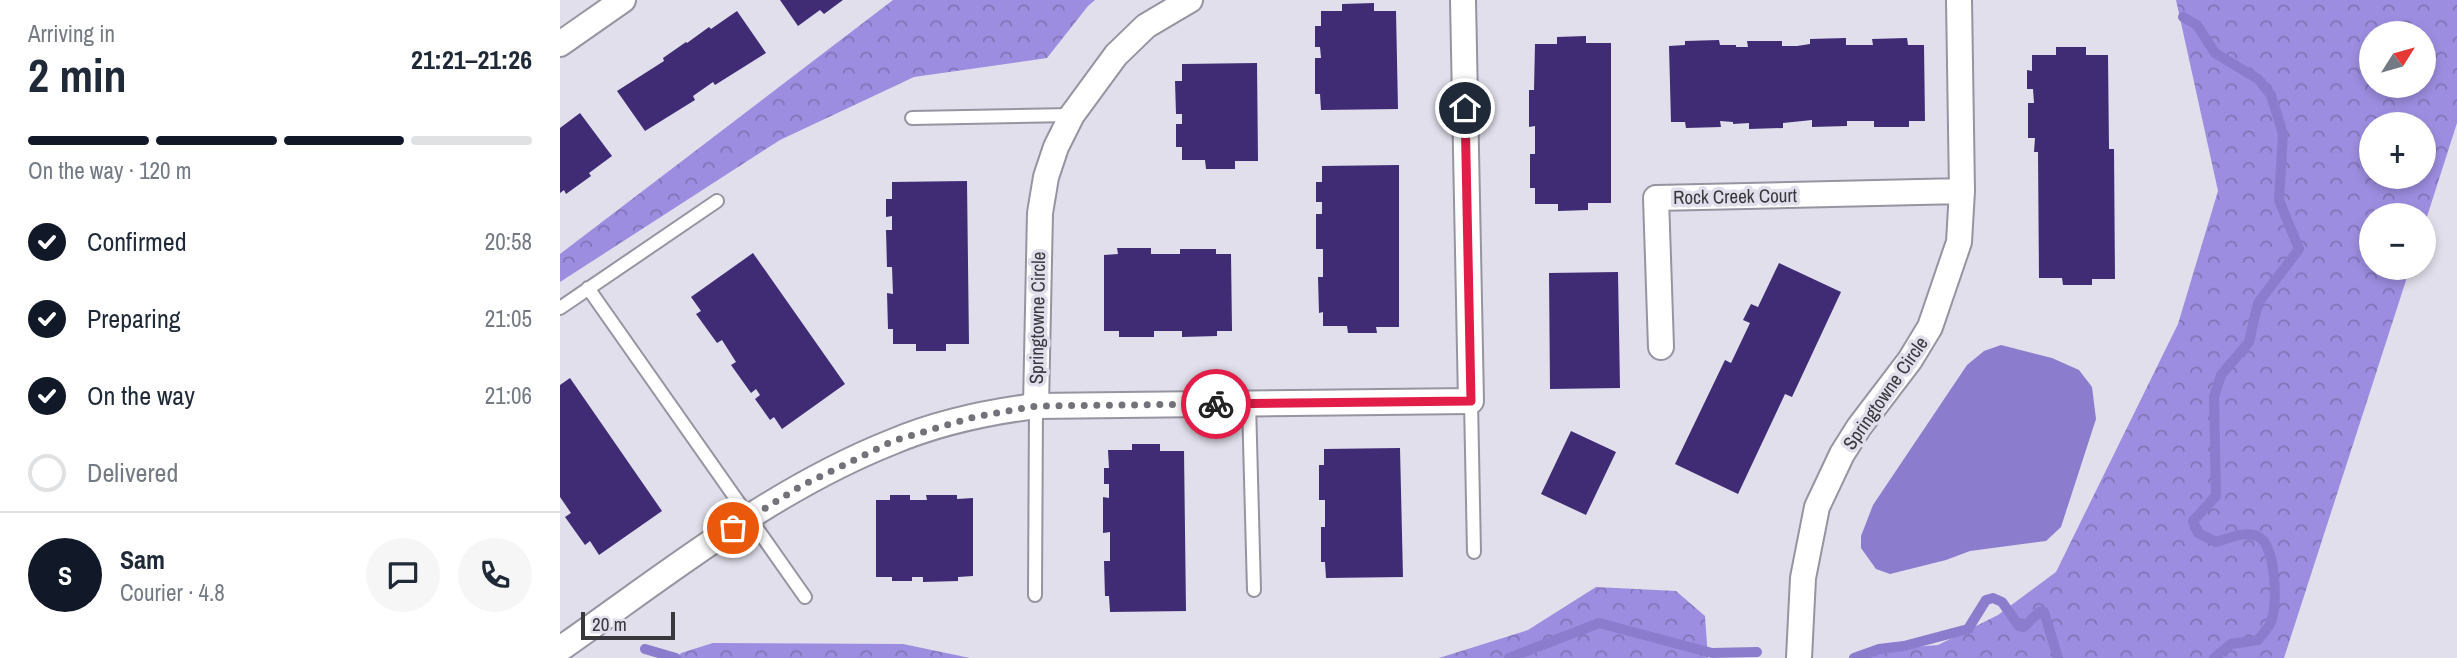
<!DOCTYPE html>
<meta charset="utf-8">
<style>
:root{--surface:#fff;--page:#f6f6f7;--text:#1f2937;--muted:#747a83;--line:#e0e1e3;--accent:#111827}
body{margin:0;font-family:"Archivo Narrow",sans-serif;background:var(--page);color:var(--text);height:100vh;display:flex;flex-direction:column;font-size:26px;white-space:nowrap}
*{box-sizing:border-box;margin:0}
p{font-size:23px;color:var(--muted)}
.icon{flex:none;width:38px;height:38px;fill:none;stroke:currentColor;stroke-width:2;stroke-linecap:round;stroke-linejoin:round}
.map{position:relative;flex:1;overflow:hidden}
.panel{display:flex;flex-direction:column;background:var(--surface);width:560px}
.panel>*{flex:none}
.needle{width:46px;rotate:53deg}
.fabs{position:absolute;left:1799px;top:21px;display:grid;gap:14px}
.fabs a{display:grid;place-items:center;width:77px;height:77px;border-radius:50%;background:var(--surface);box-shadow:0 4px 10px #0003;font-size:35px}
.scale{position:absolute;left:21px;bottom:18px;width:94px;box-sizing:border-box;padding-left:7px;border:4px solid #39383d;border-top:0;font-size:19px;line-height:24px;white-space:nowrap;color:#39383d;-webkit-text-stroke:5px #e0dfeb;paint-order:stroke}
.pin{position:absolute;display:grid;place-items:center;width:60px;height:60px;color:#fff;margin:-30px;border:4px solid #fff;border-radius:50%;box-shadow:0 2px 7px #0007}
.courier{position:absolute;display:grid;place-items:center;width:70px;height:70px;margin:-35px;border:5px solid #e11d48;border-radius:50%;background:#fff;color:#222;box-shadow:0 2px 9px #0007}
.overview em{font-style:normal;font-weight:800}
.overview div{display:flex;flex-direction:column-reverse}
.overview{display:flex;align-items:center;justify-content:space-between;height:119px;padding:0 28px}
h1{font-size:46px;font-weight:800;line-height:52px}
.bar{display:grid;grid-template-columns:repeat(4,1fr);gap:10px 7px;align-content:center;height:84px;padding:0 28px}
.bar i{height:9px;border-radius:5px;background:var(--line)}
.bar .active{background:var(--accent)}
.bar p{grid-column:span 4}
.line{display:flex;align-items:center;gap:18px;padding:0 28px;border-top:2px solid var(--line)}
.line div{flex:1}
.round{display:grid;place-items:center;flex:none;width:74px;height:74px;border-radius:37px;background:var(--page)}
ol{padding:0 28px;list-style:none}
li{display:flex;align-items:center;gap:21px;height:77px}
li p{margin-inline-start:auto}
li .icon{padding:7px;border-radius:50%;background:var(--accent);color:#fff;stroke-width:4}
li:last-child{color:var(--muted)}
li i{width:38px;height:38px;border:4px solid var(--line);border-radius:50%}
main{display:flex;flex:1;min-height:0}
.map>svg:first-child{display:block}
.forest{fill:url(#forest-crowns);fill-rule:evenodd}
.water{fill:#8c7ccd}
.lines{fill:none;stroke-linecap:round;stroke-linejoin:round}
.stream{stroke:#8c7ccd;stroke-width:10}
.building{fill:#3f2c75}
.service-casing{stroke:#9694a0;stroke-width:16}
.minor-casing{stroke:#9694a0;stroke-width:28}
.service{stroke:#fff;stroke-width:12}
.minor{stroke:#fff;stroke-width:24}
.done{stroke:#73727a;stroke-width:7;stroke-dasharray:0 12.6}
.route{stroke:#e11d48;stroke-width:9}
.labels{text-anchor:middle;stroke-width:7;stroke-linejoin:round;paint-order:stroke}
.street-label{font-size:19px;fill:#39383d;stroke:#e0dfeb}
</style>
<main>
<section class="panel">
<div class="overview"><div><h1>2 min</h1><p>Arriving in</p></div><em>21:21–21:26</em></div>
<div class="bar"><i class="active"></i><i class="active"></i><i class="active"></i><i></i><p>On the way · 120 m</p></div>
<ol>
<li><svg class="icon" aria-label="check" viewBox="0 0 24 24"><path d="M5 12l5 5 9-10"/></svg>Confirmed<p>20:58</p></li>
<li><svg class="icon" aria-label="check" viewBox="0 0 24 24"><path d="M5 12l5 5 9-10"/></svg>Preparing<p>21:05</p></li>
<li><svg class="icon" aria-label="check" viewBox="0 0 24 24"><path d="M5 12l5 5 9-10"/></svg>On the way<p>21:06</p></li>
<li><i></i>Delivered</li>
</ol>
<div class="line" style="height:126px"><b class="round" style="background:var(--accent);color:#fff">S</b><div><b>Sam</b><p>Courier · 4.8</p></div><a class="round"><svg class="icon" aria-label="chat" viewBox="0 0 24 24"><path d="M4 5h16v11H9l-5 4z"/></svg></a><a class="round"><svg class="icon" aria-label="phone" viewBox="0 0 24 24"><path d="M5 4h4l2 5-3 2q2 4 5 5l2-3 5 2v4C11 20 4 13 5 4z"/></svg></a></div>
</section>
<div class="map">
<svg width="1897" height="658" viewBox="0 0 1897 658">
<defs>
<pattern id="forest-crowns" width="20" height="18" patternUnits="userSpaceOnUse" patternTransform="scale(1.75)"><rect width="20" height="18" fill="#9d8de0"/><path d="M2 6a3 3 0 1 1 6 0M12 15a3 3 0 1 1 6 0" fill="none" stroke="#8174b7"/></pattern>
</defs>
<rect width="100%" height="100%" fill="#e0dfeb"/>
<path class="forest" d="M333 0H535L528 6 487 58 354 77 220 140 0 282V254Z
M1616 0H1897V123L1864 226V215H1811V268H1850L1724 658H1303L1304 651 1378 645 1438 615 1496 572 1618 324 1658 191ZM1864 33V86H1811V33ZM1864 124V177H1811V124Z
M1036 587 1116 591 1145 616 1148 658H879L968 630Z
M153 643 343 644 410 658H118L121 653Z"/>
<path class="water" d="M1441 345 1492 358 1519 370 1532 387 1536 419 1501 527 1486 541 1410 551 1386 560 1330 574 1316 569 1301 548V536L1313 505 1407 365 1424 351Z"/>
<g class="lines">
<path class="stream" d="M1623 17 1637 25 1655 53 1698 79 1711 95 1723 134 1719 200 1739 249 1698 303 1689 342 1661 375 1654 397 1656 496 1633 521 1638 533 1656 542C1670 538 1685 530 1699 537 1716 547 1718 605 1711 622 1709 628 1702 634 1698 640L1671 644 1654 658
M85 649 116 658
M949 658 1039 623 1152 653 1197 652
M1294 658 1319 649 1344 646 1408 629 1426 600 1433 598 1442 602 1459 626 1464 627 1479 612H1484L1498 658"/>
</g>
<path class="building" d="M220 0H283L264 14 260 10 238 26Z
M814 3V11H836L838 109 761 110 760 94H755V58H761L760 47H755V26H761V11H782V4Z
M177 11 206 53 155 85 153 82 133 96 135 100 85 131 57 91 104 61 103 58 126 42 127 43 149 27 151 29Z
M1026 36V43H1051V203H1028V210L998 211V204H975V188H970V154H975V126L969 127V90H974L975 44H997V37Z
M1286 38V45H1313L1312 39 1347 38 1348 45H1364L1365 121H1349V127H1314V121H1287V126L1252 127V120L1223 123V128L1189 129V123L1173 124V122L1160 121 1161 127 1126 128 1125 122H1111L1109 46 1125 45V41L1159 40 1160 45H1176V47H1188L1187 41H1222V46H1237L1250 44V39Z
M1496 47H1526V55H1548L1549 149H1554L1555 279H1532V285H1503L1502 278H1479L1478 152H1474L1475 138H1468V103H1474L1473 89H1467V70L1472 71V55H1496Z
M697 63 698 161H675V169H646L645 160H622V147H616V124H622V114H616L615 81H622V64Z
M20 113 52 156 29 173 31 176 6 194 4 190 0 193V128Z
M839 165V327H816L817 333H788L787 326H763V312L759 313 758 277H763V249H756V214H762V202H756V182H762V166Z
M407 181 409 344H386V351H356V344H333V329H328L327 293 333 294 332 267H327L326 230H332V216L326 217V199H332V182Z
M557 248H591V254H620V249H656V254H671L672 331H657V336L622 337V331H594V337H559V331H544V255L558 254Z
M193 253 285 384 222 429 214 417 210 420 195 399 200 395 196 389 191 393 171 365 176 362 162 340 157 343 136 314 141 311 131 297Z
M1219 263 1281 292 1232 397 1225 394 1178 494 1115 464 1165 360 1171 363 1190 323 1183 320 1191 304 1198 307Z
M1058 272 1060 388 990 389 989 273Z
M10 378 102 511 39 555 30 541 25 545 5 517 11 513 0 497V385Z
M1011 431 1056 452 1026 515 981 494Z
M572 444H600V451H624L626 611 550 612 549 596H545L544 561H550V532L543 533V497L549 498V484H544V468H549L548 450H572Z
M840 448 843 577 766 578 765 562H761V527H765V500H759V465H764V449Z
M330 495H350V500H367L366 495H397V499L413 498V576L398 577V581L363 582V577H352V581H332V577H316V500H330Z"/>
<g class="lines">
<g class="service-casing">
<path id="service" d="M352 118 512 115
M28 288 245 597
M0 308 157 201
M911 401 914 552
M689 403 694 590
M475 595 476 406"/>
</g>
<g class="minor-casing">
<path id="minor" d="M0 44 63 0
M1101 347 1096 198 1402 191
M476 406 480 213 486 177 496 147 512 115 556 55 586 26 630 0
M0 649C106 575 211 490 332 442 377 423 428 412 476 406L911 401 903 0
M1239 658 1243 578 1257 507 1282 454 1299 427 1350 360 1370 327 1399 242 1402 191 1399 0"/>
</g>
<use href="#service" class="service"/>
<use href="#minor" class="minor"/>
</g>
<g class="lines">
<path class="done" d="M173 528 241 486 333 441 414 417 476 406 656 404"/>
<path class="route" d="M656 404 911 401 905 108"/>
</g>
<g class="labels">
<g class="street-label">
<text transform="translate(1175 196) rotate(-1)" y="7">Rock Creek Court</text>
<text transform="translate(477 318) rotate(-89)" y="7">Springtowne Circle</text>
<text transform="translate(1325 393) rotate(-55)" y="7">Springtowne Circle</text>
</g>
</g>
</svg>
<div class="fabs">
<a><svg class="needle" viewBox="-14 -14 28 28"><path d="M0-13l5 13h-10z" fill="#e53935"/><path d="M0 13l5-13h-10z" fill="#747a83"/></svg></a>
<a>+</a>
<a>−</a>
</div>
<div class="scale">20 m</div>
<div class="pin" style="left:173px;top:528px;background:#ea580c"><svg class="icon" aria-label="bag" viewBox="0 0 24 24"><path d="M5 8h14l-1 12H6zM9 8a3 3 0 0 1 6 0"/></svg></div>
<div class="pin" style="left:905px;top:108px;background:#1f2937"><svg class="icon" aria-label="home" viewBox="0 0 24 24"><path d="M3 11l9-7 9 7M6 9v11h12V9"/></svg></div>
<div class="courier" style="left:656px;top:404px"><svg class="icon" aria-label="bike" viewBox="0 0 24 24"><circle cx="6" cy="16" r="4"/><circle cx="18" cy="16" r="4"/><path d="M6 16l4-8h5l3 8M10 8l3 8H6M13 5h3"/></svg></div>
</div>
</main>
